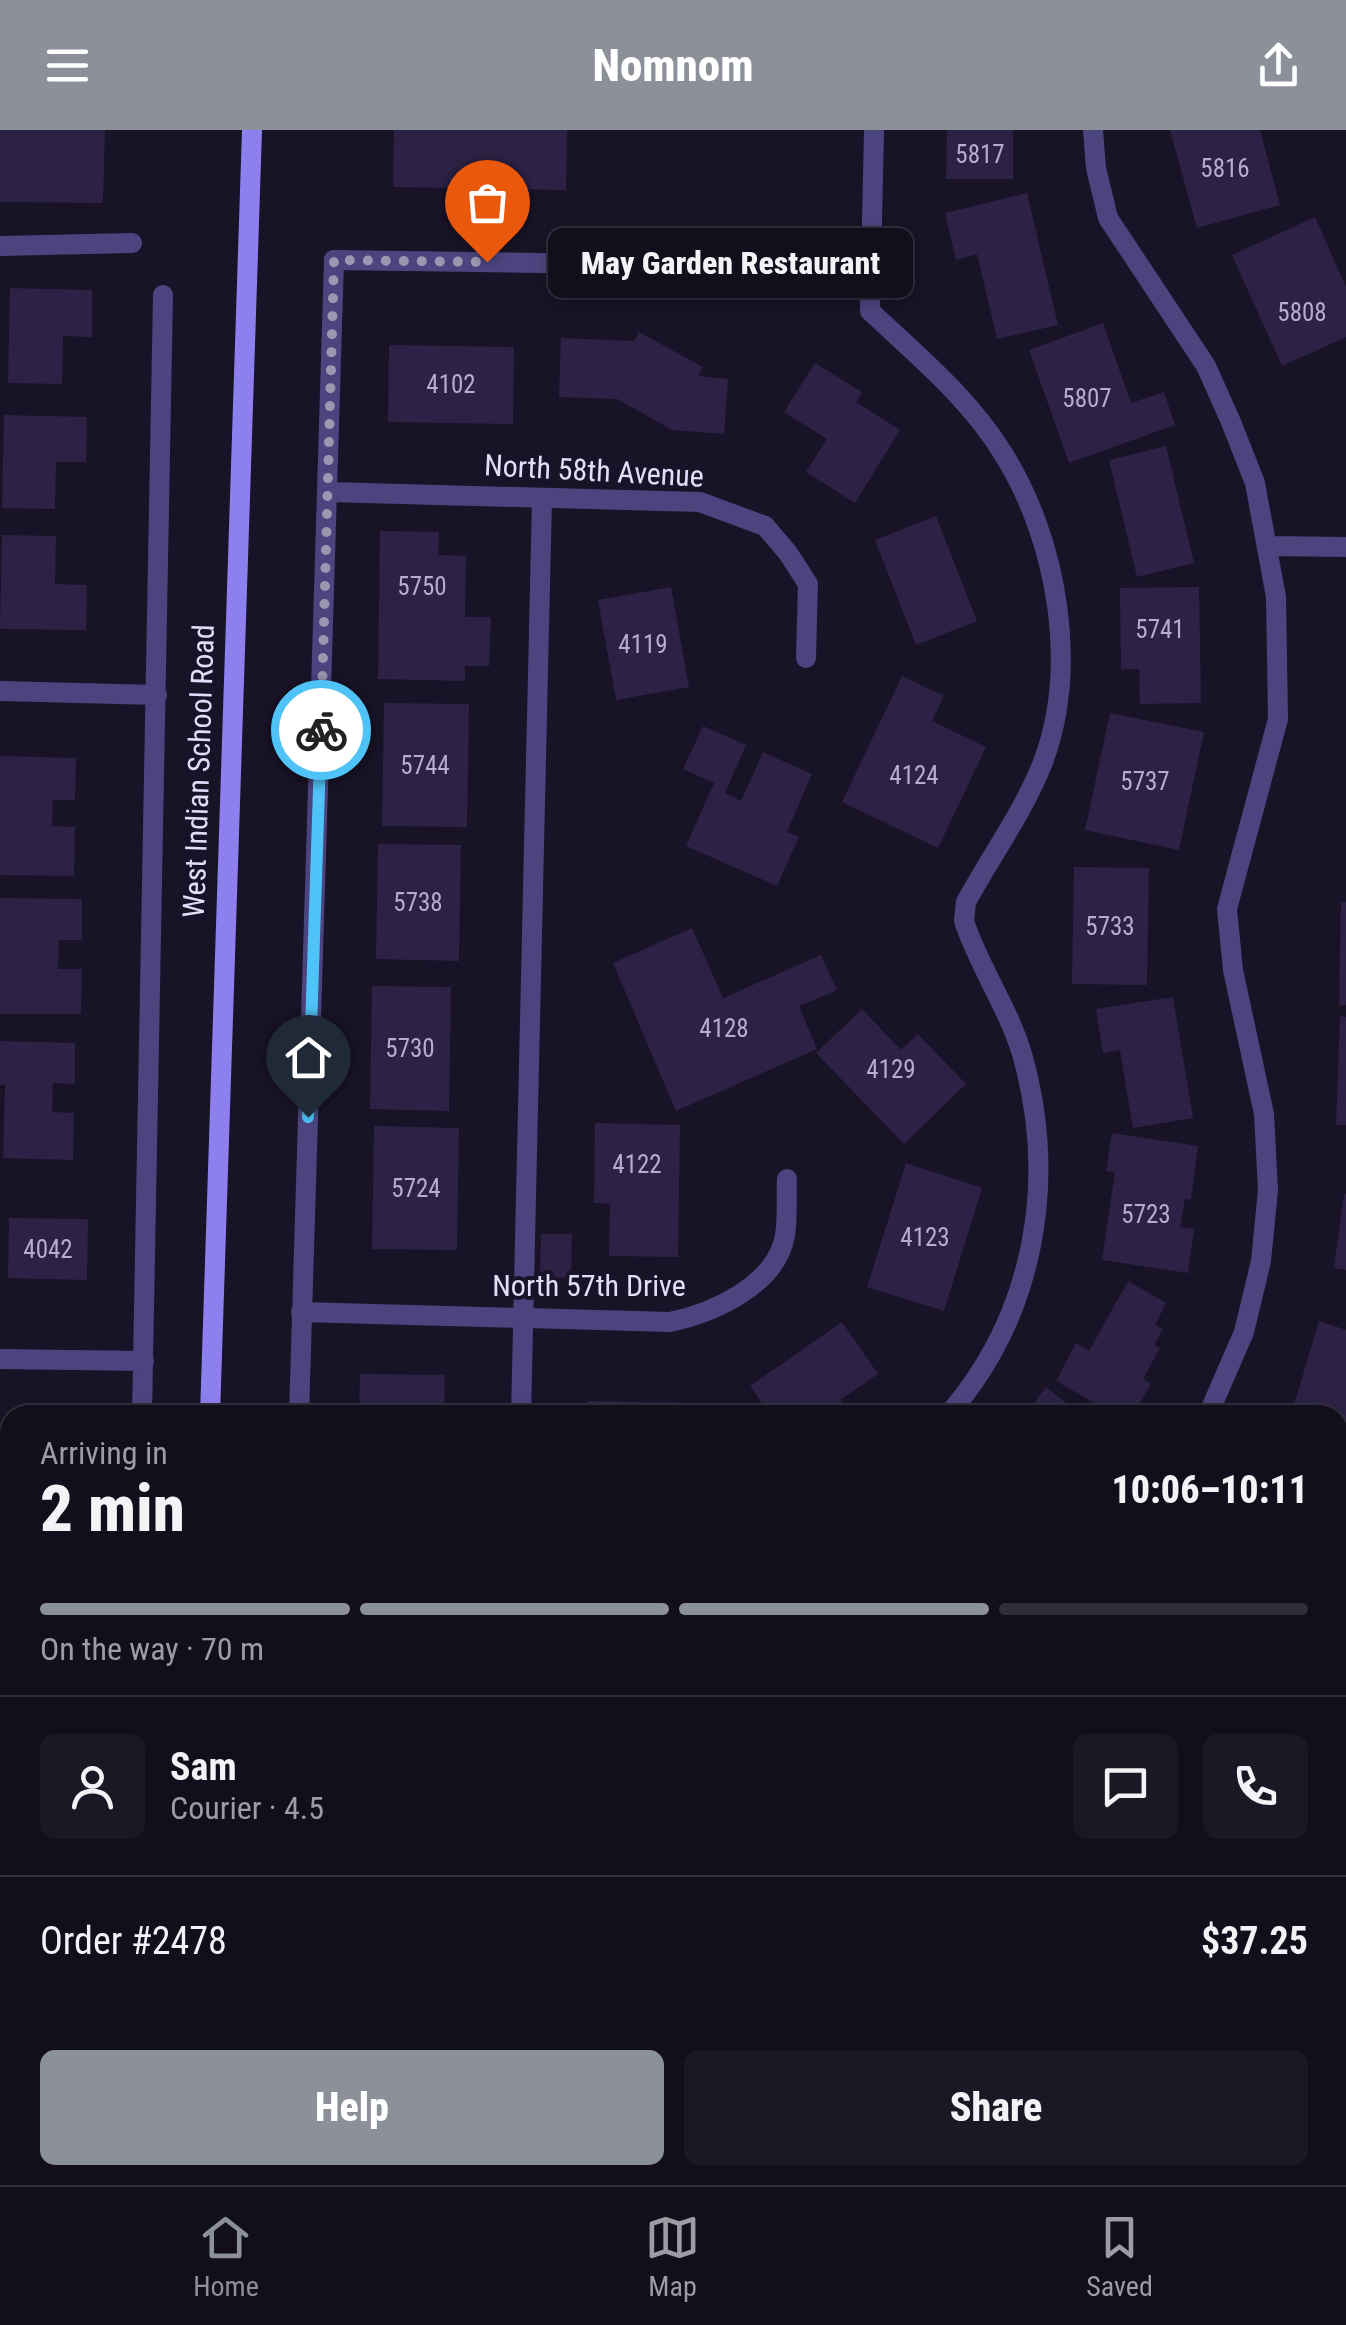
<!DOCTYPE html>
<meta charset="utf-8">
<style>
:root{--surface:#120e1c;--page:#1b1725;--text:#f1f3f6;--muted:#9c9ca3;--line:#312e3b;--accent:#8c9099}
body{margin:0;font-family:"Roboto Condensed",sans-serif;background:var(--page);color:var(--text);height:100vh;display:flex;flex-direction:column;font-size:38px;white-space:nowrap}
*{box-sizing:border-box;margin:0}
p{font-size:32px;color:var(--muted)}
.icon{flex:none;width:55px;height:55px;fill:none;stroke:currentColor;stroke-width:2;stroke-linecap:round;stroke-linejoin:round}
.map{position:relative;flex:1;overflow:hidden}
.sheet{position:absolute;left:0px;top:1275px;width:1348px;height:780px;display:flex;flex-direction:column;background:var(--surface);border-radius:30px 30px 0 0;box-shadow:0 5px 15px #0003,0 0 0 2px var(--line)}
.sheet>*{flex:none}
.pin{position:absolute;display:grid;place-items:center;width:85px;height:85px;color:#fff;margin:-102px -42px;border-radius:50% 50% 50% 0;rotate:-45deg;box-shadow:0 0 10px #0007}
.pin .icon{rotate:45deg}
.courier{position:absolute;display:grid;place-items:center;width:100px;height:100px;margin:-50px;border:8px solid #4fc3f7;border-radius:50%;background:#fff;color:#222;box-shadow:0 2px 12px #0007}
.bubble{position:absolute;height:70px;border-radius:15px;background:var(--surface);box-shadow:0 5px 15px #0003,0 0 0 2px var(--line);font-size:32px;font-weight:800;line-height:70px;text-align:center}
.head em{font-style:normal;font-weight:800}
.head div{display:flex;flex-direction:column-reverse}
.head{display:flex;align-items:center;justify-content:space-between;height:170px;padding:0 40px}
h1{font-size:65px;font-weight:800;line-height:75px}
.bar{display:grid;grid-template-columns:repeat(4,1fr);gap:15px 10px;align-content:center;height:120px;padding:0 40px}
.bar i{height:12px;border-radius:8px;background:var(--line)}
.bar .active{background:var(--accent)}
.bar p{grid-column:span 4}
.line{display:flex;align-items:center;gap:25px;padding:0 40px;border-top:2px solid var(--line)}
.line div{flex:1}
.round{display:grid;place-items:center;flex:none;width:105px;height:105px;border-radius:15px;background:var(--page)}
.button{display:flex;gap:20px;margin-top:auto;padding:20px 40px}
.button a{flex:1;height:115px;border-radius:15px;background:var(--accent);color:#fff;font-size:40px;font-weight:800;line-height:115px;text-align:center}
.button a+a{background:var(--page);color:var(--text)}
header{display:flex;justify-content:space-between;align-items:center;height:130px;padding:0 40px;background:var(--accent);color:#fff;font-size:45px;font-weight:800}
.dock{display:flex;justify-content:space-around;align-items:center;height:140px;border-top:2px solid var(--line);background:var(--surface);font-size:28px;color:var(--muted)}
.dock a{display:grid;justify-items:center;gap:5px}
.dock .active{color:var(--accent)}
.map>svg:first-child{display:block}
.building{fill:#2c2245}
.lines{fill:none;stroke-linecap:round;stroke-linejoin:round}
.lane{stroke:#4c447f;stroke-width:20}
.street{stroke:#4c447f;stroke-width:20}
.secondary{stroke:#8d80ee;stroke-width:20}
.done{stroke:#9c96b0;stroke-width:10;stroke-dasharray:0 18}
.route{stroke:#4fc3f7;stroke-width:12}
.labels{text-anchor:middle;stroke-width:8;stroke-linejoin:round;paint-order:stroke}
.number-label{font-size:25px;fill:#b5aecd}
.street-label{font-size:30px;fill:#e3ddfa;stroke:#181326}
</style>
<header><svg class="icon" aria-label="menu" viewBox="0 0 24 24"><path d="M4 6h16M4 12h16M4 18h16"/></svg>Nomnom<svg class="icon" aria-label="share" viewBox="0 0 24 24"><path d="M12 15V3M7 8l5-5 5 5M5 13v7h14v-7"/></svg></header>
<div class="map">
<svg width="1346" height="2055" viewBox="0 0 1346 2055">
<rect width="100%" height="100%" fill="#181326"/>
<path class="building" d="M0 0H105L103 73 0 72Z
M394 0H567L566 60 393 57Z
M947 0H1013V49H946Z
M1170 0H1260L1280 75 1197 98Z
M1027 63 1058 195 997 209 977 124 956 130 945 83Z
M1315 87 1346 157V207L1282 236 1232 125Z
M10 158 92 160V207L63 206 62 254 8 253Z
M1103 193 1131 273 1164 262 1175 295 1069 333 1029 220Z
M639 202 703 237 698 246 728 249 724 304 672 300 617 269 559 267 561 208 634 211Z
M389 215 514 217 513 294 388 292Z
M815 233 862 262 856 272 900 300 855 373 806 342 827 309 784 282Z
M4 285 87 287 86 332H56L55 379 2 378Z
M1166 316 1194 433 1137 447 1109 330Z
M936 386 977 491 916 515 875 410Z
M380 401 439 402 438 425 466 426 465 487H491L489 536H465V551L378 549Z
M2 405 56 406 55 454 87 455 86 500 0 499Z
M671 457 689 557 616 570 598 470Z
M1199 457 1201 573 1140 574 1139 539 1121 540 1120 458Z
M902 546 944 566 932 591 986 617 938 718 842 672Z
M384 573 469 574 467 697 382 696Z
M1110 583 1204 602 1179 720 1085 700Z
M703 596 746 615 725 663 741 671 763 622 812 644 787 702 799 707 777 756 686 716 714 653 683 639Z
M0 626 76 628 75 670H53L52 696 75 697 74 746 0 745Z
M378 714 461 715 459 831 376 829Z
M1074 737 1149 738 1147 855 1072 854Z
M0 768 82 769V810H59L58 839H82L81 884H0Z
M1341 772H1346V875H1339Z
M692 798 723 868 821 825 837 860 799 876 817 919 676 981 613 833Z
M372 856 451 857 449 981 370 979Z
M1173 867 1193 988 1133 998 1120 920 1103 923 1096 879Z
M862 879 901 920 918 904 966 954 904 1014 816 923Z
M1340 886 1346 887V995H1336Z
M0 911 75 913V954L53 953 52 982 74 983 73 1030 3 1028 5 955H0Z
M595 993 680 995 678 1127 609 1126 610 1074 594 1073Z
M374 996 459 998 457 1120 372 1119Z
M1112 1003 1198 1016 1191 1070 1185 1069 1180 1097 1194 1099 1188 1143 1102 1130 1115 1042 1106 1041Z
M906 1033 982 1058 944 1181 867 1157Z
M1344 1064H1346V1140L1334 1138Z
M9 1088 88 1089 87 1150 8 1148Z
M541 1104H572L571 1148 540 1147Z
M1128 1151 1166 1173 1155 1195 1163 1199 1154 1215 1160 1218 1143 1249 1151 1254 1133 1285H1115L1056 1251 1076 1213 1089 1221Z
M1319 1191 1346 1200V1312L1338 1309V1285H1291Z
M842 1192 878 1244 840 1270 850 1285H770L750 1256Z
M360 1244 445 1245 444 1285H359Z
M1046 1257 1082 1285H1025Z
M587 1271 702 1273V1285H587Z
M0 1312H10V1408H0Z
M1338 1346 1346 1350V1412L1338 1429Z
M0 1490H10V1557L0 1556Z
M10 1771V1886L0 1891V1776Z
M0 1919H10V2024H0Z
M1346 1982V2042H1344L1338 1984Z
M718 2045H780L779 2055H721L716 2054Z
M834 2045H865L873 2055H822Z
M1029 2045H1113L1091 2055H1033Z"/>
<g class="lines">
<path class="lane" d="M874 0 870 181C917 225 970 269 1004 325 1057 410 1079 536 1043 632 1024 681 991 726 966 772L964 791C979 837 1008 877 1022 924 1058 1051 1035 1185 948 1285
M0 116 132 113
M334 130 871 138
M521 1285 542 368
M1338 1513 1346 1499
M1338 1761 1346 1792
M943 2045 950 2055
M502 2055V2045"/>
<path class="street" d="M1093 0 1096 38 1108 88 1206 236 1231 292 1255 353 1276 467 1278 589 1227 779 1233 840 1264 984 1268 1060 1261 1131 1244 1202 1208 1285
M329 362 700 372 765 396 788 423 808 454 806 528
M1270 416 1346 417
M0 561 157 565
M301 1182 670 1192C713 1183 777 1155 785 1105 788 1088 786 1068 787 1049
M0 1229 144 1231
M142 1285 163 165
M299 1285 334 130
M1194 2045 1198 2055
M117 2055V2045
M280 2055 281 2045"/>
<path class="secondary" d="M210 1285 252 0
M1338 1626 1346 1623
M0 1690H10
M191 2055V2045"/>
</g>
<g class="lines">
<path class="done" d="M321 600 334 130 487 132"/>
<path class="route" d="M308 987 321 600"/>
</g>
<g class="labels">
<g class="number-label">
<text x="980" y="33">5817</text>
<text x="1225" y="47">5816</text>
<text x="1302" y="191">5808</text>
<text x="451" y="263">4102</text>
<text x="1087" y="277">5807</text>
<text x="422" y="465">5750</text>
<text x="1160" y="508">5741</text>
<text x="643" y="523">4119</text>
<text x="425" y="644">5744</text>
<text x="914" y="654">4124</text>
<text x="1145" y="660">5737</text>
<text x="418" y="781">5738</text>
<text x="1110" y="805">5733</text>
<text x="724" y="907">4128</text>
<text x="410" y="927">5730</text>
<text x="891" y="948">4129</text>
<text x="637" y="1043">4122</text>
<text x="416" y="1067">5724</text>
<text x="1146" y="1093">5723</text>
<text x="925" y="1116">4123</text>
<text x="48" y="1128">4042</text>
</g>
<g class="street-label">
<text transform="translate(594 341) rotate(3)" y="10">North 58th Avenue</text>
<text transform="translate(199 641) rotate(-88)" y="10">West Indian School Road</text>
<text x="589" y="1166">North 57th Drive</text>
</g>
</g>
</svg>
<div class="pin" style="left:487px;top:132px;background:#ea580c"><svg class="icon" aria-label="bag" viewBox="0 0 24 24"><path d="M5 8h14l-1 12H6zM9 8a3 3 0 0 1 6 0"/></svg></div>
<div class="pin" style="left:308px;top:987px;background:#1f2937"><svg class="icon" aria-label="home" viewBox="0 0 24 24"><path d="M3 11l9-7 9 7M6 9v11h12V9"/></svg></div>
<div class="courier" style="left:321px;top:600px"><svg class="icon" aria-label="bike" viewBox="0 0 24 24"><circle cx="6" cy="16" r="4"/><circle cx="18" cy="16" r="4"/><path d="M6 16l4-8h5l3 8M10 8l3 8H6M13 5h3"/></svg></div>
<div class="bubble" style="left:548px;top:98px;width:365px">May Garden Restaurant</div>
<section class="sheet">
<div class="head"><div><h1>2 min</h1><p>Arriving in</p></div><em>10:06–10:11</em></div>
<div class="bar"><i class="active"></i><i class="active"></i><i class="active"></i><i></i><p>On the way · 70 m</p></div>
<div class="line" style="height:180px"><a class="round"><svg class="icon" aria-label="person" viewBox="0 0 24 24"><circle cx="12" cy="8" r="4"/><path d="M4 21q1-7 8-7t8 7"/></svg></a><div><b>Sam</b><p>Courier · 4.5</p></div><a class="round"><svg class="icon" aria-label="chat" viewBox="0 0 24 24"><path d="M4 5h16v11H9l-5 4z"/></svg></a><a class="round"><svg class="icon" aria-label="phone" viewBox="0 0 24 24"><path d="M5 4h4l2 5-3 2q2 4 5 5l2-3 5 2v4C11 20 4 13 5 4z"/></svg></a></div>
<div class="line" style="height:130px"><div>Order #2478</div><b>$37.25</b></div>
<div class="button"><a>Help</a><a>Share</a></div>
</section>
</div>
<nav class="dock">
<a class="active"><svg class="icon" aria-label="home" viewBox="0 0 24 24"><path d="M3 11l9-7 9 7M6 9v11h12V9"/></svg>Home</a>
<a><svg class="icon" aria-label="map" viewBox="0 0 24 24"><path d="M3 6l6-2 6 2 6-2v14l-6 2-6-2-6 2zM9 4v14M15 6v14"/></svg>Map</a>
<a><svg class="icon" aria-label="saved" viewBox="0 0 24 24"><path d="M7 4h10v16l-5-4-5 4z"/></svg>Saved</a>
</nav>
